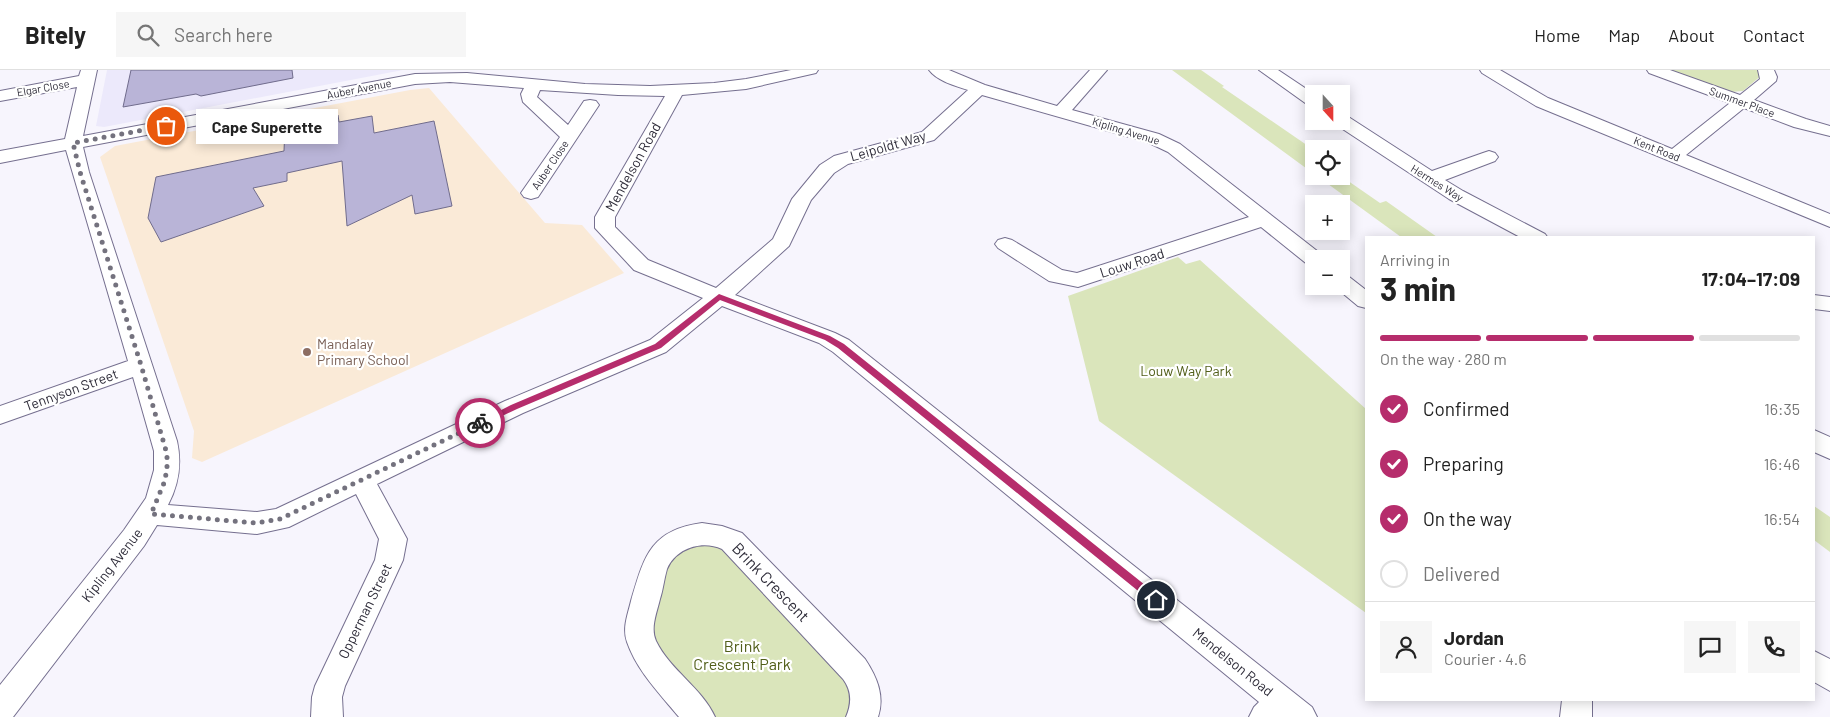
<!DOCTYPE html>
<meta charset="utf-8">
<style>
:root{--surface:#fff;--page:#f6f6f6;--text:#222;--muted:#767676;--line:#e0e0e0;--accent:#b62d6c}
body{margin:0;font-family:Barlow,sans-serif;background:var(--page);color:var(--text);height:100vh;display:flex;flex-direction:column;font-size:19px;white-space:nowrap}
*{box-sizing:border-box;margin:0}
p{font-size:16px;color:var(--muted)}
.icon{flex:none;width:28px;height:28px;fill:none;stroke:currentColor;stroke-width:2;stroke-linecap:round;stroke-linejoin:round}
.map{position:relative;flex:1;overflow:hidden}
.sheet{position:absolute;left:1365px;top:166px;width:450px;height:465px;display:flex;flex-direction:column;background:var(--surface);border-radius:0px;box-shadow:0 2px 12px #0003}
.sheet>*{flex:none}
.needle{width:32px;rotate:159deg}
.buttons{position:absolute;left:1305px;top:15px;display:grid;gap:10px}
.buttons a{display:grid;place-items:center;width:45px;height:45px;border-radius:0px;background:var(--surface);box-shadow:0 2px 12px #0003;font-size:25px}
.pin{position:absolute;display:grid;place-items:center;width:42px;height:42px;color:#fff;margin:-21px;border:2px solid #fff;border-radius:50%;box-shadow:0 1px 5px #0007}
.courier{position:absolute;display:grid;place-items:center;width:50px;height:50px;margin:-25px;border:4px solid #b62d6c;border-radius:50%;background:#fff;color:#222;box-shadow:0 1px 6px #0007}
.bubble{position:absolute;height:35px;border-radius:0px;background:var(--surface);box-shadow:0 2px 12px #0003;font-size:16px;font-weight:700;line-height:35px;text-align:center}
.head em{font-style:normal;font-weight:700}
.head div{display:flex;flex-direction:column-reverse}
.head{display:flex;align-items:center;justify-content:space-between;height:85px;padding:0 15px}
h1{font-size:32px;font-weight:700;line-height:38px}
.bar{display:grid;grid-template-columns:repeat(4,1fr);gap:8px 5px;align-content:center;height:60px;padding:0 15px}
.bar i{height:6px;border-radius:4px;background:var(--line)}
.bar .selected{background:var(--accent)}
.bar p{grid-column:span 4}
.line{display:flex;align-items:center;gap:12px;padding:0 15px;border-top:1px solid var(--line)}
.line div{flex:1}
.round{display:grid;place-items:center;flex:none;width:52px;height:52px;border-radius:0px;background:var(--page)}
ol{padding:0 15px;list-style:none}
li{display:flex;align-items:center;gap:15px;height:55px}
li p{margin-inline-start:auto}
li .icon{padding:5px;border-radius:50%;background:var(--accent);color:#fff;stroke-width:4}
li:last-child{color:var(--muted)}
li i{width:28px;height:28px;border:2px solid var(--line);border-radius:50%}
header{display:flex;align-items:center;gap:30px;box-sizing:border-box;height:70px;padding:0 25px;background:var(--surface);border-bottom:1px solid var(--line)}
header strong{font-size:24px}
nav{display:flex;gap:28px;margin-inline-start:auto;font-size:18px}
.search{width:350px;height:45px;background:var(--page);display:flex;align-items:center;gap:12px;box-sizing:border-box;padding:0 18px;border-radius:0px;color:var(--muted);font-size:19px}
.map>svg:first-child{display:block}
.built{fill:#ece9fb}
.education{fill:#faead7}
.green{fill:#dae5bb}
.building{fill:#b9b4d7;stroke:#706c8c}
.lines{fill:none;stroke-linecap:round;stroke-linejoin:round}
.minor-casing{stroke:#756f8f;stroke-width:2}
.minor{fill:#fff;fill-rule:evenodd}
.route{fill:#b62d6c}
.done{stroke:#74727e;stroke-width:5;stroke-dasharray:0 9}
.education-dot{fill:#8d6e63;stroke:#fff;stroke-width:2}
.labels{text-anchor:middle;stroke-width:4.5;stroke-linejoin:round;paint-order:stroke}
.far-street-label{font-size:11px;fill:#2e2c39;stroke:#fff}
.street-label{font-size:14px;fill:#2e2c39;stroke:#fff}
.education-label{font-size:14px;fill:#785e54;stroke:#fff;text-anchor:start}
.park-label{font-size:14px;fill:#515e19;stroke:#fff}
.near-street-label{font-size:16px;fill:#2e2c39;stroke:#fff}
.near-park-label{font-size:16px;fill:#515e19;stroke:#fff}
</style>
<header>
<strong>Bitely</strong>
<div class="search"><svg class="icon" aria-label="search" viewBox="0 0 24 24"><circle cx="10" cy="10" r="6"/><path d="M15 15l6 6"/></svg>Search here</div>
<nav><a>Home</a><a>Map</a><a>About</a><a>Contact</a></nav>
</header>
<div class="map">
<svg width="1830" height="647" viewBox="0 0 1830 647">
<rect width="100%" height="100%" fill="#f7f5fd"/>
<path class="built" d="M107 0H403L104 57 96 56Z"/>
<path class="education" d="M429 18 545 153 582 155 624 203 202 392 192 388 194 361 100 87 115 76 410 20Z"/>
<path class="green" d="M1172 0H1201L1224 16 1222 17 1314 80V104Z
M1666 0H1760L1762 5 1743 21 1731 22Z
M1317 106H1341L1380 133 1386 131 1437 167H1401Z
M1178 187 1186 194 1200 190 1366 339V543L1099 351 1068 226Z
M1814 436 1830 447V482L1814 470Z
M717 473 852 618 851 647H714L652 570 650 564 666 495 685 477Z"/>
<path class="building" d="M131 0H292L293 8 201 26 196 24 123 37Z
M338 45 339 52 372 46 374 63 434 51 452 136 415 144 412 125 347 156 342 91 287 103V111L253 118 264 136 161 172 148 148 156 107 284 81 285 56Z"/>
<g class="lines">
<g class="minor-casing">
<path id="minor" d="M81 0H97L83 66 415 4 467 3 585 14 650 16 714 13 746 9 791 0H818L816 3 746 19 682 25 615 147V157L648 190 716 218 773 169 792 129 820 95 834 86 922 62 968 20C956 16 937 11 929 0H949L985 15 1057 36 1090 0H1107L1072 40 1159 64 1180 74 1321 184 1324 189H1314V195L1307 194 1261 157 1078 217 1049 211 998 178 995 174 998 170 1005 168 1012 170 1062 200 1077 203 1249 147 1168 82 1147 72 982 25 934 70 848 94 834 103 811 130 789 176 735 225 835 263 849 270 1312 637 1317 647H1249L1254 637 1259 632 833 282 819 273 722 236 666 282 523 343 377 414 407 469 403 490 345 616 342 627 343 647H311L312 627 315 616 375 490 379 469 356 424 289 457 257 464 157 455 144 476 13 647H0V615L124 460 146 428 154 400V381L133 307 0 354V336L128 291 66 80 0 93V81L65 69 77 17 0 31V21L79 6ZM450 12 524 18 521 24 523 32 560 67 521 123 524 127 531 129 538 127 599 35 596 31 590 30 584 31 568 55 537 27 540 20 618 25 665 26 595 147V158L634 200 703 228 650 270 505 331 276 439 257 442 168 435C179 414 182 394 177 371L89 102 83 77 415 14Z
M1259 0H1278L1314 24V36L1308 35Z
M1480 0H1500L1548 28 1672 79 1730 33 1649 3 1647 0H1670L1740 25 1760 9 1758 0H1774L1777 7 1776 11 1754 30 1806 49 1830 56V66L1794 57 1744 38 1686 85 1830 144V157L1536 36 1482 3Z
M1341 45 1347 46 1432 101 1483 83 1489 81 1495 83 1498 87 1495 91 1445 110 1463 121 1545 164 1548 168H1522L1449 129 1335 54 1333 51H1341Z
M1341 204 1348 206 1366 220V238L1358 236 1334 216H1341Z
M1814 225 1830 227V241L1814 239Z
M1814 360 1830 367V389L1814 382Z
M702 453 722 456 742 463 865 589C877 607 885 626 878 647H846C852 633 852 621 843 609L722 479C702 470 676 478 667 499 664 509 663 520 660 529 657 542 650 558 656 571 670 600 702 618 715 647H679C660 624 637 601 627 572 622 558 628 544 631 531 644 487 650 460 702 453Z
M1814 581 1830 589V621L1814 612Z
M1562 630H1592V647H1560Z"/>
</g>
<use href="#minor" class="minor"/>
</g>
<path class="route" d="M719 224 830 266 844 274 1160 527V533H1153L838 278 825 270 720 230 661 278 517 339 483 355H477L476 353 511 335 655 274Z"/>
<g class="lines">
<path class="done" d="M166 56 73 73 80 102 141 295 167 384V400L164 413 151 444 257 453 280 449 480 353"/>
</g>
<circle class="education-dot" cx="307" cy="282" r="5"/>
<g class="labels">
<g class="far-street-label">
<text transform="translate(43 18) rotate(-10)" y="4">Elgar Close</text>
<text transform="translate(359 19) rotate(-11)" y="4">Auber Avenue</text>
<text transform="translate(1742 32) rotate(20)" y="4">Summer Place</text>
<text transform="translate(1126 61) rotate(17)" y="4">Kipling Avenue</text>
<text transform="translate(1657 79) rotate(22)" y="4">Kent Road</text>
<text transform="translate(550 95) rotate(-56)" y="4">Auber Close</text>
<text transform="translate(1437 113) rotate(32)" y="4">Hermes Way</text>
</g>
<g class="street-label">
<text transform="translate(888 76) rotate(-16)" y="5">Leipoldt Way</text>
<text transform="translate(633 97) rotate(-61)" y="5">Mendelson Road</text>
<text transform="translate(1132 193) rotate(-18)" y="5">Louw Road</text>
<text transform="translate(71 320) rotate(-20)" y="5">Tennyson Street</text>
<text transform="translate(112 495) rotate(-52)" y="5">Kipling Avenue</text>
<text transform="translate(365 541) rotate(-64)" y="5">Opperman Street</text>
<text transform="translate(1233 592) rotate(39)" y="5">Mendelson Road</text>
</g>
<g class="education-label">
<text x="317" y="279">Mandalay<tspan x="317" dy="16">Primary School</tspan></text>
</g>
<g class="park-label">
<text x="1186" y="306">Louw Way Park</text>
</g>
<g class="near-street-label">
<text transform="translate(771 512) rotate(46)" y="6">Brink Crescent</text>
</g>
<g class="near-park-label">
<text x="742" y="582">Brink<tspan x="742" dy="18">Crescent Park</tspan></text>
</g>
</g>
</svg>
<div class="buttons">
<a><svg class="needle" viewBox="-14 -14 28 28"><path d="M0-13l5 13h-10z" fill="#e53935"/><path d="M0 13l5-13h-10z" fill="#767676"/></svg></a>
<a><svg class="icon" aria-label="locate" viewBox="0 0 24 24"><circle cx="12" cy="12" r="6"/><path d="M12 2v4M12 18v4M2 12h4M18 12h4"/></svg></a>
<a>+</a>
<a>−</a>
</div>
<div class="pin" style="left:166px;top:56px;background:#ea580c"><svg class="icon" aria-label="bag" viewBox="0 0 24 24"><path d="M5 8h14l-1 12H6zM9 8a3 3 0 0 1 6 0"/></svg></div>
<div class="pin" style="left:1156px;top:530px;background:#1f2937"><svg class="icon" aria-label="home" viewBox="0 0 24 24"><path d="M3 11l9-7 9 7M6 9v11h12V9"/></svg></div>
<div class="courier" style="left:480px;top:353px"><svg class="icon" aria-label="bike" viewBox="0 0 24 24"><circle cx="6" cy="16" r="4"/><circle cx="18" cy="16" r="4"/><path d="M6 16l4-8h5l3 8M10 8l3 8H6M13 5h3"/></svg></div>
<div class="bubble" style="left:196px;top:39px;width:142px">Cape Superette</div>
<section class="sheet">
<div class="head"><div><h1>3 min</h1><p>Arriving in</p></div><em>17:04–17:09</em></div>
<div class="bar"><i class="selected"></i><i class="selected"></i><i class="selected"></i><i></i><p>On the way · 280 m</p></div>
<ol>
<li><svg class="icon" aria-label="check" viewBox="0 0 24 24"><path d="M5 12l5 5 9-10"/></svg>Confirmed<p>16:35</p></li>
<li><svg class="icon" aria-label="check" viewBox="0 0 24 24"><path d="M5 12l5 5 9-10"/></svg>Preparing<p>16:46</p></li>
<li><svg class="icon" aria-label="check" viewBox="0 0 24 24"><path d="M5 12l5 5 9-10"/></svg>On the way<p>16:54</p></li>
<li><i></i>Delivered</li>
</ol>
<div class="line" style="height:90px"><a class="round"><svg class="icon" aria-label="person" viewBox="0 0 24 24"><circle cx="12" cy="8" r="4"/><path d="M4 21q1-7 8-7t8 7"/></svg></a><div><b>Jordan</b><p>Courier · 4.6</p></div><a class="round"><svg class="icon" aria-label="chat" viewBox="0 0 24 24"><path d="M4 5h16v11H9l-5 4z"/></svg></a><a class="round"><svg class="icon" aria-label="phone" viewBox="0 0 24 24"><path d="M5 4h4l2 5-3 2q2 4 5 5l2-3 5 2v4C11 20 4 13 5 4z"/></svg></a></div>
</section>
</div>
